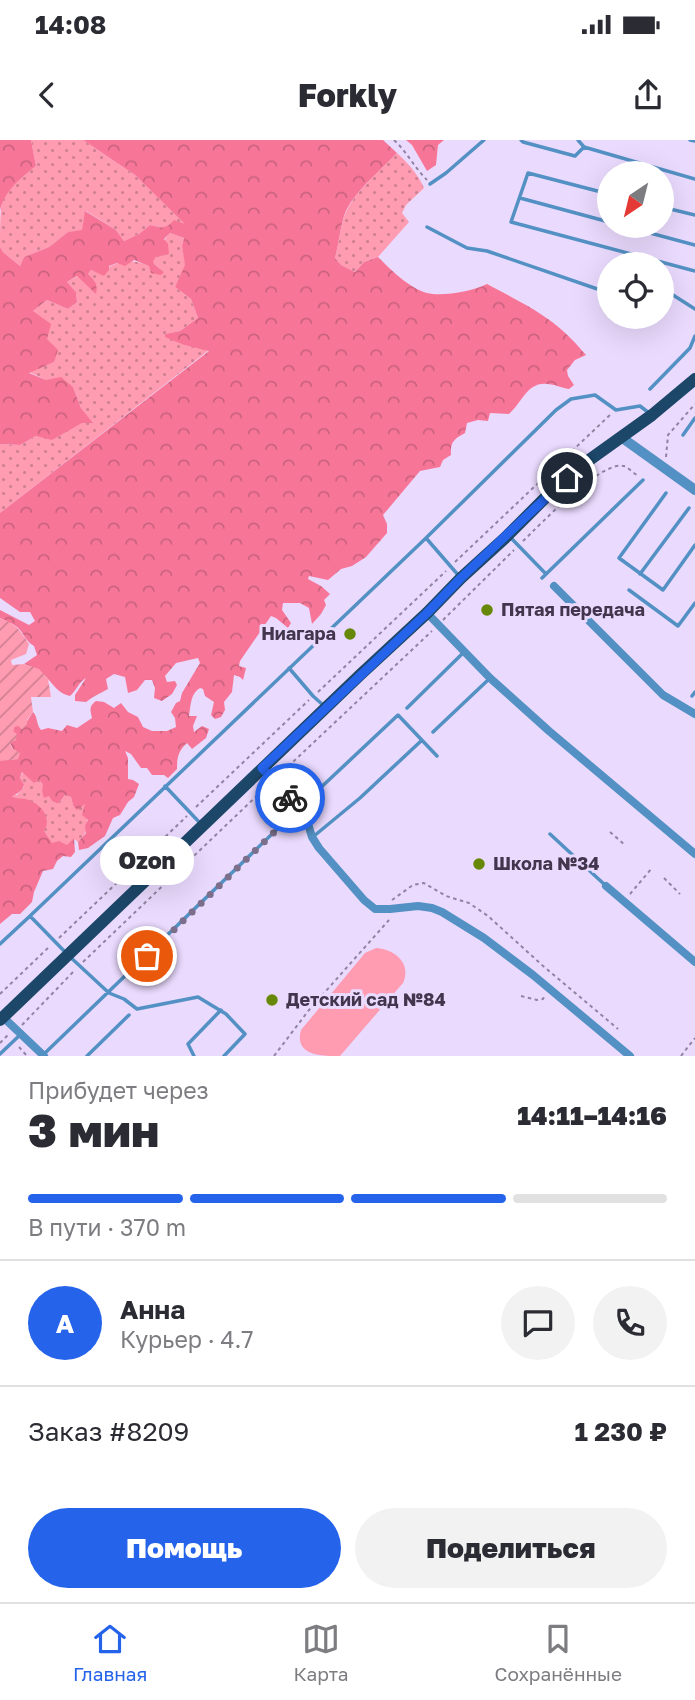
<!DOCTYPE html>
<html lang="ru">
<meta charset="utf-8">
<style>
:root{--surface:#fff;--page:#f2f2f3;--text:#2b2b33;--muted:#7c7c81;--line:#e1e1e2;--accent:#2563eb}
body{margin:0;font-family:"Golos Text",sans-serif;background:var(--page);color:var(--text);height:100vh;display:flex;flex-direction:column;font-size:26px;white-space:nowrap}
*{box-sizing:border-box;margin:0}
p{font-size:23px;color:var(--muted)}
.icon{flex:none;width:38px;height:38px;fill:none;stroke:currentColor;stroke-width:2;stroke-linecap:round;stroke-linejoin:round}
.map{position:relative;height:916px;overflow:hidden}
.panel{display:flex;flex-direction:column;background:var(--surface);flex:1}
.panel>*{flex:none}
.needle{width:46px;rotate:215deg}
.fabs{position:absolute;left:597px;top:21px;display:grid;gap:14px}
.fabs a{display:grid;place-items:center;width:77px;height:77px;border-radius:50%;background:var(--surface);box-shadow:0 7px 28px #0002;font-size:35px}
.pin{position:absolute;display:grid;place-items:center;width:60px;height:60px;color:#fff;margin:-30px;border:4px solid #fff;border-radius:50%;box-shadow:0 2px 7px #0007}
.courier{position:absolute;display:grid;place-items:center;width:70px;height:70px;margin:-35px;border:5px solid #2563eb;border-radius:50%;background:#fff;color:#222;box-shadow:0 2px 9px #0007}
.bubble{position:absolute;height:49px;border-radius:24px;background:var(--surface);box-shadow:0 7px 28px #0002;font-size:23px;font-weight:800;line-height:49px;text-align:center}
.headline em{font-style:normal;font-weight:800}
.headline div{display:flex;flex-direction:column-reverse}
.headline{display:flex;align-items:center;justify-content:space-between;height:119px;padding:0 28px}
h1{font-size:46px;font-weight:800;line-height:52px}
.bar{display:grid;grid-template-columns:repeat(4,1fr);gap:10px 7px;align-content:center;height:84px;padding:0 28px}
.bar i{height:9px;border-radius:5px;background:var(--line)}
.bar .current{background:var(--accent)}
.bar p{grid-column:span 4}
.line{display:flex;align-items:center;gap:18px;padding:0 28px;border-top:2px solid var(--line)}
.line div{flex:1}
.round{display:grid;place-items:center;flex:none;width:74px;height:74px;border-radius:37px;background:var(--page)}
.primary-button{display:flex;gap:14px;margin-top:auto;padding:14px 28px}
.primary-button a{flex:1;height:80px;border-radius:42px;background:var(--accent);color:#fff;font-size:28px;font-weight:800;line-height:80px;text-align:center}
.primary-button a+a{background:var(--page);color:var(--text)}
.status{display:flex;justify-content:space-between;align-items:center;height:49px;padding:0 35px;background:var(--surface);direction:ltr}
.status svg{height:19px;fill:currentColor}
header{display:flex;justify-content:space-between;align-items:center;height:91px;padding:0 28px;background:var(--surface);font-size:32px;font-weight:800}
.dock{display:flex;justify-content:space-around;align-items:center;height:98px;border-top:2px solid var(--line);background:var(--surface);font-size:19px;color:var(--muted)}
.dock a{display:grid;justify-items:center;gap:4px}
.dock .current{color:var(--accent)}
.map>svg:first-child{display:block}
.grass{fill:url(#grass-dots)}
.forest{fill:url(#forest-crowns)}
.garden{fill:url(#garden-furrows)}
.pitch{fill:#ff9cb2}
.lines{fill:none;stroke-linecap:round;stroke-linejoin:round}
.path{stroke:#9184a2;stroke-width:2;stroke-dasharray:3.5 3.5;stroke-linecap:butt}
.service{stroke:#5390c3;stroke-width:3.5}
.minor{stroke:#5390c3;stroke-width:8}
.tertiary{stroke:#5390c3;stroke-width:10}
.primary{stroke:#1c4769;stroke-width:12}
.done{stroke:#7c6f8c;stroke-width:7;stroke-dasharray:0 12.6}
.route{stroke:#2563eb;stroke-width:9}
.poi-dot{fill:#668806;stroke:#eadafe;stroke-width:2.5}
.labels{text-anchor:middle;stroke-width:6;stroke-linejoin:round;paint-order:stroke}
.poi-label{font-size:18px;font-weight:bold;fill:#41364e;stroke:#eadafe;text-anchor:start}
</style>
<div class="status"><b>14:08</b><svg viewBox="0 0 49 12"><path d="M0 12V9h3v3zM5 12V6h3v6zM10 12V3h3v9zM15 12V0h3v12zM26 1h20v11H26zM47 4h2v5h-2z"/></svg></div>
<header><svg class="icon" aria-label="back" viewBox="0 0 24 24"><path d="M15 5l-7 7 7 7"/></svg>Forkly<svg class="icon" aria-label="share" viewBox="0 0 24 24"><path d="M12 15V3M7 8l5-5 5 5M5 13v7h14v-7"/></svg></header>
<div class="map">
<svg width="695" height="916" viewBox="0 0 695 916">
<defs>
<pattern id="grass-dots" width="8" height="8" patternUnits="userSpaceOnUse" patternTransform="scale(1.75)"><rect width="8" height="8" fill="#ff9cb2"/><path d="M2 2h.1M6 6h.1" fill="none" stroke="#d08093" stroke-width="1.8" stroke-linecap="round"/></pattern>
<pattern id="forest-crowns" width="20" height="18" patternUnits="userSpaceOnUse" patternTransform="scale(1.75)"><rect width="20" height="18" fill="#f77698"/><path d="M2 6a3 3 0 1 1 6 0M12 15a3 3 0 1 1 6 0" fill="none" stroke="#ca627e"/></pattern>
<pattern id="garden-furrows" width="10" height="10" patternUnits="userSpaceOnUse" patternTransform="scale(1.75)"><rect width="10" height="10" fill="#ff9cb2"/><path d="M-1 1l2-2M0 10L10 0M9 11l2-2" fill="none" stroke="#d08093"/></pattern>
</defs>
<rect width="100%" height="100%" fill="#eadafe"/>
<path class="grass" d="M31 0H83L135 35 187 85C173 86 163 89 150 85L139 94 124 101 116 90 86 71 82 91 68 92 49 107 24 117 20 126 3 112 0 107C0 94 0 80 1 68 4 50 22 37 36 26Z
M397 13C408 23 418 34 424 48L406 65 402 73 409 82 378 117 364 122 355 132 341 125 335 118C339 103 340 88 345 74 354 52 381 30 397 13Z
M170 93 184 98 182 106 186 125 175 147 191 159 198 178 180 191 165 194 184 205 209 210 0 373V304L20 305 36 296 82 283H92L81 268 73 247 46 240 29 232 54 222 47 199 33 171 47 160 68 169 77 162 76 152 67 142 78 136 96 153 88 134 91 130 99 133C126 115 136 120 164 132L154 124 152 121C161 113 161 102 170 93Z
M23 632 39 640 44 644 42 651 45 657 49 655 52 661 58 664 65 655 71 657 73 665 86 663C83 682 96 683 78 702L74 699 67 706 52 704 24 659H17L11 655H17L24 647V644L20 638Z"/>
<path class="forest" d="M0 0H31L36 26C21 38 4 51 0 71Z
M83 0H383L397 13C381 30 354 52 345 73 340 88 339 103 335 118L341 125 355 132 364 122 378 117C391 130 409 148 427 153 442 157 473 151 487 144 528 166 556 178 586 215L575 220 567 230 568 236 574 245 569 249C561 248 555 244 547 244 527 242 522 263 509 274L490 273 488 281 478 280 467 283 465 293C454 299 450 302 451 315L443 320 440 327 420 331 383 375 387 384V393L366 417 352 426 341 429 328 440 309 436 308 439 321 446 330 454 324 460 326 465 321 474 312 484 309 468 300 463H283L282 470 291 483 288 488 276 478 271 476 240 521 239 526 246 528 243 540 240 537 234 535 232 552 224 562 225 570 221 577 215 579 211 575 214 562 205 556 203 549 200 548C190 554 191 566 189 576H197L193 586 194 592 202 586 209 589 206 598 192 609 187 603C178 611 177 618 177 629L168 638 164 635H152L147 628H141L131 614 125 611 128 618V639L133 640 139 644 134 657 128 662 120 675 113 678 105 696 88 708 79 710 78 702 86 693 85 686 88 680 82 675 85 664 77 670 73 665 71 657 65 655 58 664 52 661 49 656 44 658 42 651 43 644 39 640 34 643 22 632 20 638 24 644C24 650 17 654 12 656 18 660 22 657 29 660 42 665 52 679 44 691L52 703 59 701 67 705 74 698 75 712 71 717 63 716 57 721 53 729 43 731 34 752 32 762 20 774H12L0 784V620L18 619 10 603 14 587 18 585 22 589 33 572C38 577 36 584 41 590L48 588 62 591 67 585 77 588 92 578C90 570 89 566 96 561L104 562 114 568 121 563 128 572 138 577 143 587 152 591H167L176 587 175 578 171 572 176 563 180 561 182 553 200 523 198 518 176 523 165 536 167 542 175 541 177 545 172 554 162 561 154 558 155 548 152 540H145L137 550 128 553 125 537 114 534 106 539 108 549 93 557 86 562 75 561V555L86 538C78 543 77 550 70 556 56 553 52 541 41 532 36 528 30 526 24 524L37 515 34 506C25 501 24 493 17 487 12 483 6 481 0 478V470L29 485 35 481 30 472H20L0 458V373L209 211 184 205 165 197V194L180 191 198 178 191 159 175 147 185 125 182 106 184 98 170 93 164 99 168 104 169 114 156 117 153 121 154 124 164 132 161 135 151 133 149 126 134 120 125 126 117 123 109 126V130L104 136 91 130 88 134C95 141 98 144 96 154L77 136 67 142 76 152 77 162 68 169 47 160 33 171 51 184 47 199 58 210 54 222 29 233 46 240 61 237 73 247 81 268 93 283H82L52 300 36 296 20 305 0 304V107L3 112 20 126 24 117 49 107 68 92 82 90 85 71 116 90 124 101 139 94 150 85C161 88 167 89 174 80L185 84 135 35Z
M406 0H444L438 5 436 25 427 31 412 5Z"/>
<path class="garden" d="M0 478C16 484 20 490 29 504L26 514 11 520 12 525 24 524 39 529 48 539 51 557H31L33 572 27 580V585L23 589 18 586 14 587 13 591 17 594 16 600 10 603 12 608 20 613 18 619 0 621Z"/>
<path class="pitch" d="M376 808C394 809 412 823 403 843L340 916C321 916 294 916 301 890L365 813Z"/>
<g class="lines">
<path class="path" d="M394 0C407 12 414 27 427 40
M666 317 668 295 695 264
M523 401C540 385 601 320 624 326 628 327 633 333 637 335
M455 422 611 274
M443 480 514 410
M318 552 446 431
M278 636 432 491
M196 667 309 560
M610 692 625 705
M664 738 680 754
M630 754 652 728
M392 760 413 745 424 743 446 756 469 763 488 776 542 825 618 889
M59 798 187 676
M83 822 266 647
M0 854 50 806
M521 856 537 860 543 859 545 855
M22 885 74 831
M0 903 9 894
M19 907 27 916
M274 916 309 870 389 780
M681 916 695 898"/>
<path class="service" d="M521 0 523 2 575 16 584 7
M578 0 584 7 695 39
M690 0 695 1
M430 44 446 33 484 0
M609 54 528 33 511 82 695 131
M520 58 609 82
M662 67 695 75
M624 86 695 105
M427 87 467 108 487 111 609 153
M662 153 673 155 695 169
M650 249 690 208 695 196
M683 295 695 278
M666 353 619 418 663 450 695 405
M426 398 459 436
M511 398 546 434
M640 434 689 368
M542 438 643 340
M629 450 678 486 695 463
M289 528 313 556 323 565
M692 556 695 552
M407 568 464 512
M433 592 488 540
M165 646 200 683
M550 694 605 745
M314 696 360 658 421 601
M30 776 426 398 556 270 571 259 595 255 616 270 640 266 649 273
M0 804 30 776 68 815 109 853 124 859 137 869 198 857 226 874 245 894 224 916
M0 914 21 894
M44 914 299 668 398 575 437 616
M87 916 129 875
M194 916 188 904 221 870"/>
<path class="minor" d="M554 446 663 555 695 574
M427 473 490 538 549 591 695 714
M262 628 306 677 312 697 319 708 364 760 375 769H390L418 766 432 768 442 772 484 798 533 835 630 916
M606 746 695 822
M3 877 44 916"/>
<path class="tertiary" d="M621 297 695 350"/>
<path class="primary" d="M0 880 361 534 427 473 461 438 505 398 556 347 578 328 652 275 695 239"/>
</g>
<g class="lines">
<path class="done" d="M147 816 299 668 290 658"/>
<path class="route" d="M290 658 262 628 427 473 461 438 567 338"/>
</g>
<g class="poi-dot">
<circle cx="487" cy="470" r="7"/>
<circle cx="350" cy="494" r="7"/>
<circle cx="479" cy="724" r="7"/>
<circle cx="272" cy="860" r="7"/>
</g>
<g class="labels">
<g class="poi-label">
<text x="501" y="476">Пятая передача</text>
<text x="336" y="500" text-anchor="end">Ниагара</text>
<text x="493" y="730">Школа №34</text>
<text x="286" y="866">Детский сад №84</text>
</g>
</g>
</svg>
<div class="fabs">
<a><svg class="needle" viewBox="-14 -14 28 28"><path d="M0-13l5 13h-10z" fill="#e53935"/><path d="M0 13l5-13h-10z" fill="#7c7c81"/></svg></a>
<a><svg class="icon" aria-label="locate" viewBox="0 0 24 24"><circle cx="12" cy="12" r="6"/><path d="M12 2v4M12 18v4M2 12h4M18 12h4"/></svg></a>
</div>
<div class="pin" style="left:147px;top:816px;background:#ea580c"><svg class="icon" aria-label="bag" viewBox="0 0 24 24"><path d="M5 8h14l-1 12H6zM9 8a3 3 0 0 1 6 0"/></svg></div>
<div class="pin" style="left:567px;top:338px;background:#1f2937"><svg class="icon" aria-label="home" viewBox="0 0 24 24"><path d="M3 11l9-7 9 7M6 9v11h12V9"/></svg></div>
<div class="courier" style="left:290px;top:658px"><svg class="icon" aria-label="bike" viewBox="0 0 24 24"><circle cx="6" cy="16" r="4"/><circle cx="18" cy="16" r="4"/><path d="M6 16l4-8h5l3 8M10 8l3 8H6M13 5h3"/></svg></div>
<div class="bubble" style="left:100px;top:696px;width:94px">Ozon</div>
</div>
<section class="panel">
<div class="headline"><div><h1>3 мин</h1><p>Прибудет через</p></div><em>14:11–14:16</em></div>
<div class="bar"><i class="current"></i><i class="current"></i><i class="current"></i><i></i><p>В пути · 370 m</p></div>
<div class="line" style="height:126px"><b class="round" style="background:var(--accent);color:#fff">А</b><div><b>Анна</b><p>Курьер · 4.7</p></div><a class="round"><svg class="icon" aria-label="chat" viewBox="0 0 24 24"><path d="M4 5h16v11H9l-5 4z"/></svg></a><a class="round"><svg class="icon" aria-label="phone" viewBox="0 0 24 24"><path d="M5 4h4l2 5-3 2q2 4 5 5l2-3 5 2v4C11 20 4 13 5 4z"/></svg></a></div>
<div class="line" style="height:91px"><div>Заказ #8209</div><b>1 230 ₽</b></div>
<div class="primary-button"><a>Помощь</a><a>Поделиться</a></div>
</section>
<nav class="dock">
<a class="current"><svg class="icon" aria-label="home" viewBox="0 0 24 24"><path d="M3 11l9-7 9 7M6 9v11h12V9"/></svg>Главная</a>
<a><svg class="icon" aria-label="map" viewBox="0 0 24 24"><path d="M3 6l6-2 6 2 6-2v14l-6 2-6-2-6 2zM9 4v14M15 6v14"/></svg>Карта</a>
<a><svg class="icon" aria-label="saved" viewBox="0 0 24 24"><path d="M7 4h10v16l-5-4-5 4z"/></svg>Сохранённые</a>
</nav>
